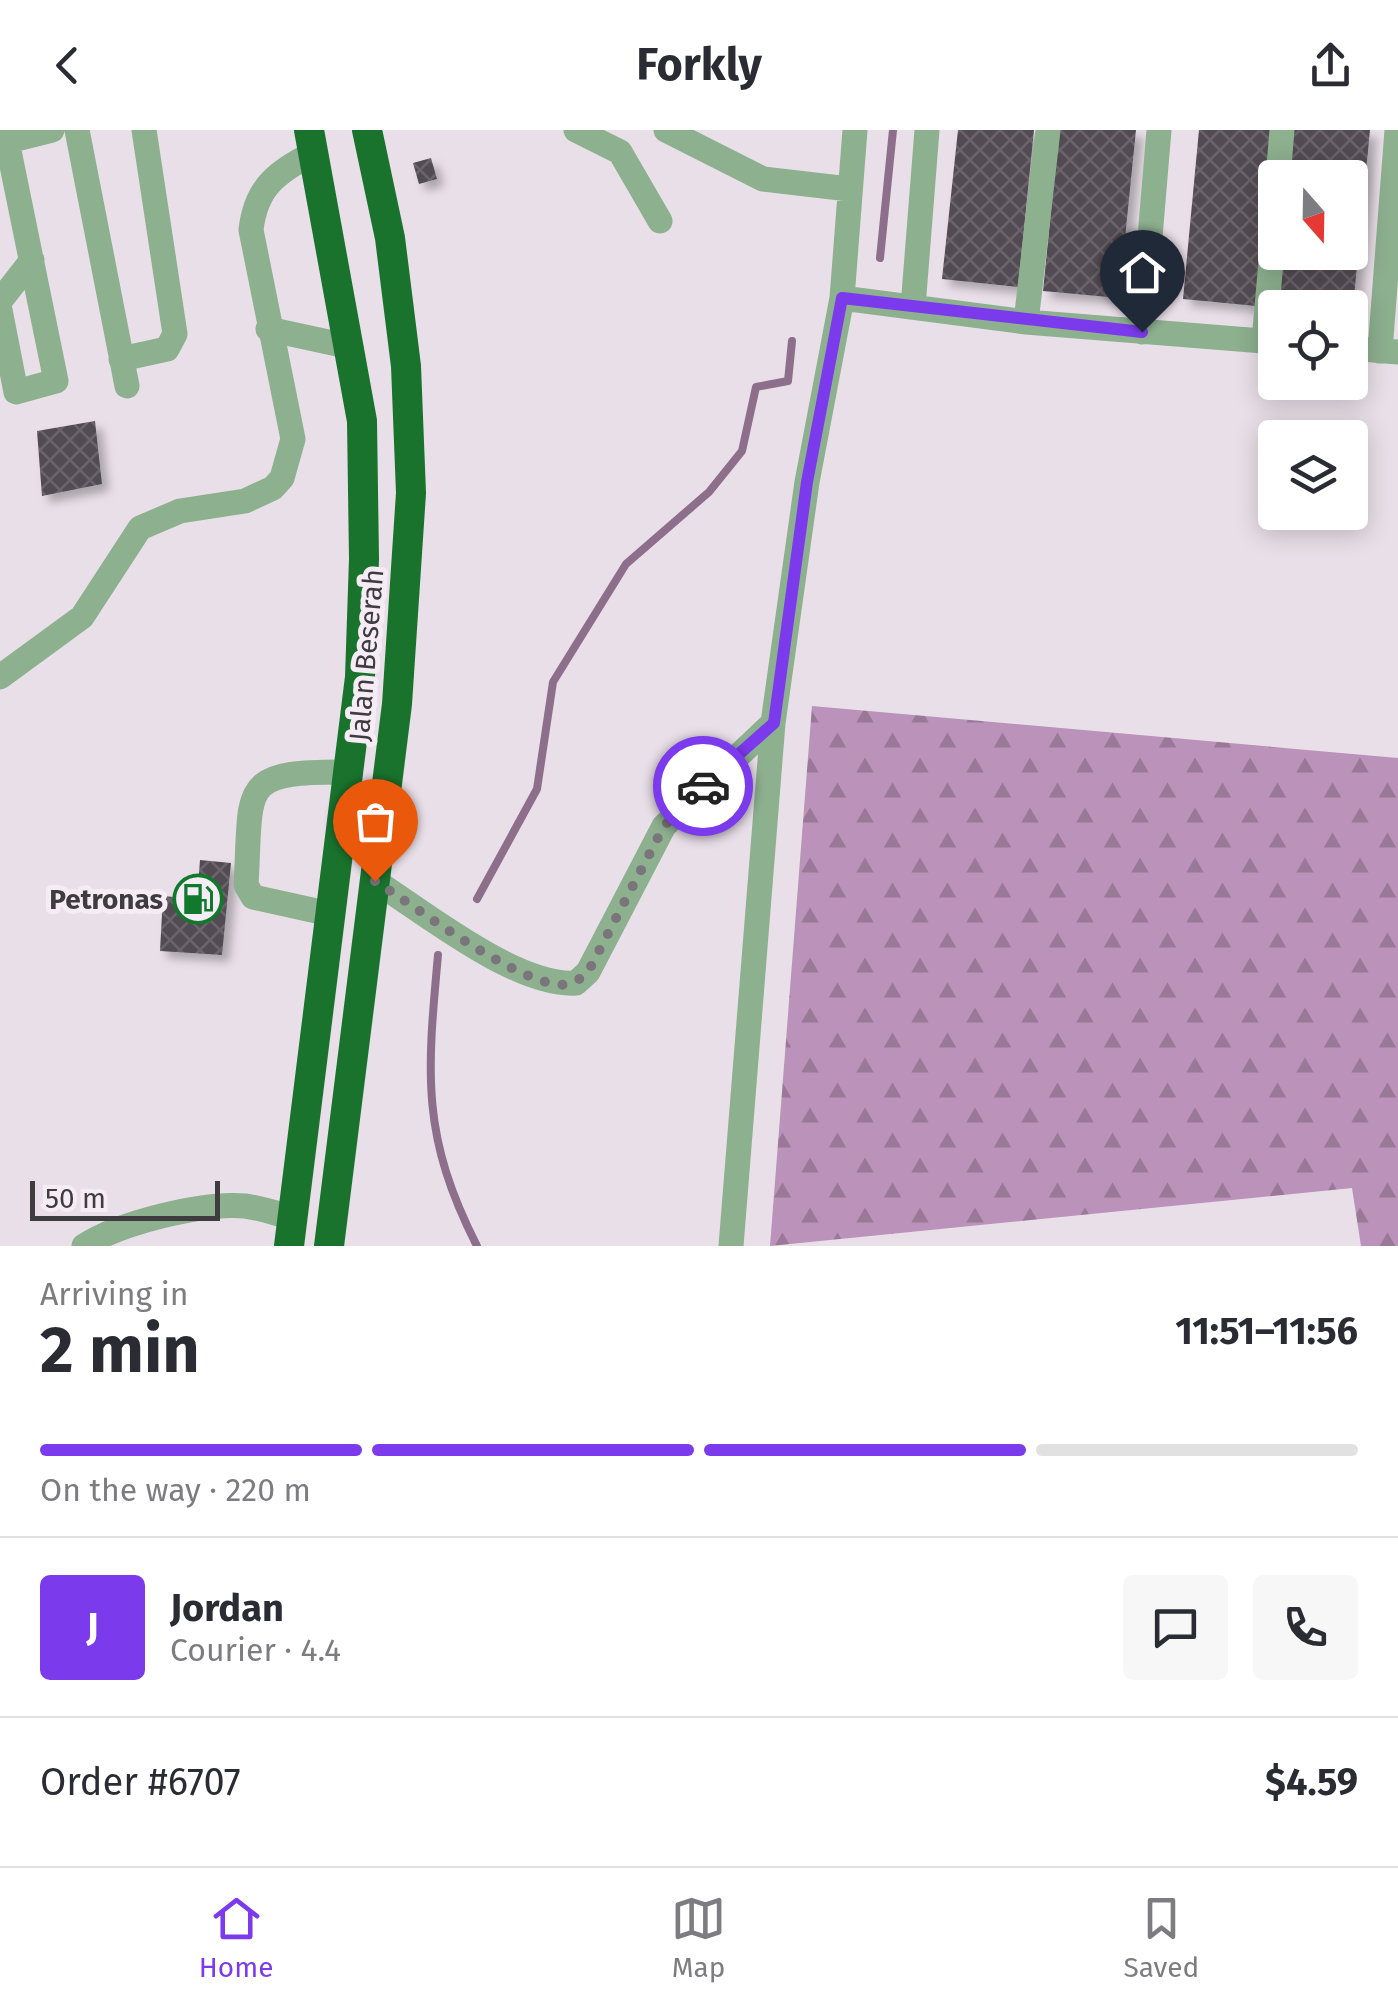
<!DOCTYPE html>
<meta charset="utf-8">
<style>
:root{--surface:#fff;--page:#f7f7f7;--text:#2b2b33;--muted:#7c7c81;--line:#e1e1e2;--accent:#7c3aed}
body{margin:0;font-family:"Fira Sans",sans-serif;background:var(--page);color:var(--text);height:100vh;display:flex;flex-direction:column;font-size:38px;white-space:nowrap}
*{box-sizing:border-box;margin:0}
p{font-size:32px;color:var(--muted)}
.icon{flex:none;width:55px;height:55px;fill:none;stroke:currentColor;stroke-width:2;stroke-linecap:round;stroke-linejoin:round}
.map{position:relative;height:1116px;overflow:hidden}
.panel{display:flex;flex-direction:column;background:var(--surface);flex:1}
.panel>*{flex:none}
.needle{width:65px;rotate:160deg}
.fabs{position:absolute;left:1258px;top:30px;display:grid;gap:20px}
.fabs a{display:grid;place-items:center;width:110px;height:110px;border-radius:10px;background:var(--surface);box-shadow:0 5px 25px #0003;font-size:50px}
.scale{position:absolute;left:30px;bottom:25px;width:190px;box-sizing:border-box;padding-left:10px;border:5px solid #3f3c3f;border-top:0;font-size:28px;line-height:35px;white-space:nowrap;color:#3f3c3f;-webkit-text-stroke:8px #f6ecf5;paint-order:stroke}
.pin{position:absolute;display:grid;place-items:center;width:85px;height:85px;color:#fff;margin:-102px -42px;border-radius:50% 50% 50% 0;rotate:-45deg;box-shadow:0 0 10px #0007}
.pin .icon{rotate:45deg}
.courier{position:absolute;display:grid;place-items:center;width:100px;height:100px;margin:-50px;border:8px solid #7c3aed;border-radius:50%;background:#fff;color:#222;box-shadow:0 2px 12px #0007}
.head em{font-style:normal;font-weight:700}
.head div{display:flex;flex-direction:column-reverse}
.head{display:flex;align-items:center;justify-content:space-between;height:170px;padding:0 40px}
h1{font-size:65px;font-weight:700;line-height:75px}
.bar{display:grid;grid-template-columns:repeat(4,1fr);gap:15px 10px;align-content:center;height:120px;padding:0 40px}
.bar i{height:12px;border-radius:8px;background:var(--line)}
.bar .current{background:var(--accent)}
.bar p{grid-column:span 4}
.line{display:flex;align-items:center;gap:25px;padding:0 40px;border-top:2px solid var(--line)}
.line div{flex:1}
.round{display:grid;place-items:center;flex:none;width:105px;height:105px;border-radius:10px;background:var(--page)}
header{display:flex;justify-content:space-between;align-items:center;height:130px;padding:0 40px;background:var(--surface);font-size:45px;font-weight:700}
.menu{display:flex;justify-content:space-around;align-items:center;height:140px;border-top:2px solid var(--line);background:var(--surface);font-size:28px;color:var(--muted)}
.menu a{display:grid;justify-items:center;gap:5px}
.menu .current{color:var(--accent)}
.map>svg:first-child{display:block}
.forest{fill:url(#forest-firs)}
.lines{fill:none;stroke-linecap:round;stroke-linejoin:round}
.stream{stroke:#8d6f8b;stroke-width:8}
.building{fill:url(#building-cross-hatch);filter:url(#shadow)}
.minor{stroke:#8db08f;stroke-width:25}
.highway{stroke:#19732d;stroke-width:30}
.done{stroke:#7a757a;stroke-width:10;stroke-dasharray:0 18}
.route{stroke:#7c3aed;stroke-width:12}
.labels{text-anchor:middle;stroke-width:10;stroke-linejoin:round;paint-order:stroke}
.street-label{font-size:28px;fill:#3f3c3f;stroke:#f6ecf5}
.poi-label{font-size:28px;font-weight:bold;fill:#3f3c3f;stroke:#f6ecf5;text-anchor:end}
</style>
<header><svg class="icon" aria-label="back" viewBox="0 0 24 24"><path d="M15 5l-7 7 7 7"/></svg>Forkly<svg class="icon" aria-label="share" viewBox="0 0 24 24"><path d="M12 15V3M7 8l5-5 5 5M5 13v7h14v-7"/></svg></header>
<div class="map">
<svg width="1398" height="1116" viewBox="0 0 1398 1116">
<defs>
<pattern id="forest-firs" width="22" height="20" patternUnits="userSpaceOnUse" patternTransform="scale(2.5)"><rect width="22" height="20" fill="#bb92b9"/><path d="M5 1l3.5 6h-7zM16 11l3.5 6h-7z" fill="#997898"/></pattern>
<pattern id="building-cross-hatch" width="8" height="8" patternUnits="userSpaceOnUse" patternTransform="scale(2.5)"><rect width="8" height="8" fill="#534b53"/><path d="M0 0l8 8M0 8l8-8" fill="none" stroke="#6a636a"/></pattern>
<filter id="shadow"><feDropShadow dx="7" dy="7" stdDeviation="5" flood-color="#0004"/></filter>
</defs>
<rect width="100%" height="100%" fill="#e9dfe8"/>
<path class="forest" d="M812 576 1398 628V1116H1361L1352 1058 770 1116Z"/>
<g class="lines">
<path class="stream" d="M880 128 893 0
M477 769 537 659 553 552 626 434 709 362 742 321 756 257 788 251 792 211
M438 825C427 945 421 1006 477 1116"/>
</g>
<path class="building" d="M958 0H1034L1018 157 942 149Z
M1059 0H1136L1119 168 1043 161Z
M1199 0H1273L1256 176 1183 169Z
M1292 0H1370L1353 178 1275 177 1280 122H1350V48H1288Z
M431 28 437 49 419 54 413 33Z
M95 291 102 354 42 366 37 301Z
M200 730 231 733 222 825 160 821 163 766 197 769Z"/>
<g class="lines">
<path class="minor" d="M77 0 127 256
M576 0 620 22 660 91
M666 0 763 49 849 59
M0 13 52 0
M1278 48 1282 0
M842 168 1026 192 1275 212
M0 171 32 130
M913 177 927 0
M0 180 16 262 56 251 7 11
M1026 192 1048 0
M268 199 351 217
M1142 202 1159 0
M1264 211 1275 86
M1350 218 1398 222
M1380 221 1397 0
M121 229 167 219 175 204 144 0
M0 547 82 487 140 398 180 381 245 371 273 358 282 348 293 309 251 100C256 56 277 43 313 23
M375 751C425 783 517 857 576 853L588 842 664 696 773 593
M330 784 253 767 246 755C252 656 237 641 347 642
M84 1116C119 1093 203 1072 245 1076 261 1078 277 1084 292 1087
M731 1116 773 593 807 352 842 168 855 0"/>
<path class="highway" d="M289 1116 360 547 364 429 362 291 309 0
M329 1116 397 574 411 363 406 236 390 108 367 0"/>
</g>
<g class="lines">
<path class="done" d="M375 751C422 781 501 842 553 854 569 857 578 851 588 842L664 696 703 656"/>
<path class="route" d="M703 656 774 593 807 352 842 168 1142 202"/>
</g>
<defs>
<g id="fuel-ring" transform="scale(2.5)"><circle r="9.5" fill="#f6ecf5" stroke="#11792c" stroke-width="1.5"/><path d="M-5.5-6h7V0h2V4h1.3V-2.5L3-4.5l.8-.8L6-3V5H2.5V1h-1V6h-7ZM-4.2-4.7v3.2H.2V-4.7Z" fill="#11792c"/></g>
</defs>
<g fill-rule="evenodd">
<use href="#fuel-ring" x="198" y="769"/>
</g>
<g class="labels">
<g class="street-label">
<text transform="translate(366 525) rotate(-85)" y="10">Jalan Beserah</text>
</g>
<g class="poi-label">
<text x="163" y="779">Petronas</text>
</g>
</g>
</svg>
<div class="fabs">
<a><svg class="needle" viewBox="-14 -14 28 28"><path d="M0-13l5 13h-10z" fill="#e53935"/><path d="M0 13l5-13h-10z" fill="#7c7c81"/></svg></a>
<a><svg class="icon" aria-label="locate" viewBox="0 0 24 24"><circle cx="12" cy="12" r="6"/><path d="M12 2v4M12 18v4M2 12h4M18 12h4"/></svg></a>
<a><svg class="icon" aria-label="layers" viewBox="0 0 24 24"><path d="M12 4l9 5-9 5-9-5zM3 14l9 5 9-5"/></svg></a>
</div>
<div class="scale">50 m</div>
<div class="pin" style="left:375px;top:751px;background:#ea580c"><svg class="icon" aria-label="bag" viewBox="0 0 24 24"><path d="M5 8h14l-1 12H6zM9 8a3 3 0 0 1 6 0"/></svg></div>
<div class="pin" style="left:1142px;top:202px;background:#1f2937"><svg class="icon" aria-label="home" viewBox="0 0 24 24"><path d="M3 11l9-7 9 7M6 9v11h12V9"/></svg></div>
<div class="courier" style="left:703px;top:656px"><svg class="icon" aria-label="car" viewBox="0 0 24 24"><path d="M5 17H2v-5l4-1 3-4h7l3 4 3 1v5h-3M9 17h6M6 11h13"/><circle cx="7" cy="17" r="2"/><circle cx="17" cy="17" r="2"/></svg></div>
</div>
<section class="panel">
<div class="head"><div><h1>2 min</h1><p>Arriving in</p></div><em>11:51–11:56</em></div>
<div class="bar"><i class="current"></i><i class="current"></i><i class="current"></i><i></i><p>On the way · 220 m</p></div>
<div class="line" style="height:180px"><b class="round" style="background:var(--accent);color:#fff">J</b><div><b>Jordan</b><p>Courier · 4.4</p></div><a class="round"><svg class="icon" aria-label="chat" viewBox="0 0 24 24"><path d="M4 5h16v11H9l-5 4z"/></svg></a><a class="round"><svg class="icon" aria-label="phone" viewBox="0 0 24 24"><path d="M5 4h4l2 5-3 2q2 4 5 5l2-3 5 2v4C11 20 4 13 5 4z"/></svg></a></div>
<div class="line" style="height:130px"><div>Order #6707</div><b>$4.59</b></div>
</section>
<nav class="menu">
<a class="current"><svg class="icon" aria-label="home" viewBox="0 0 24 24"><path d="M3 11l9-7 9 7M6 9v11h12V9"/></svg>Home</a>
<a><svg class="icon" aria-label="map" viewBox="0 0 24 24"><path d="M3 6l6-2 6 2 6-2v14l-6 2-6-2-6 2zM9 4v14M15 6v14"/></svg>Map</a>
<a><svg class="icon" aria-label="saved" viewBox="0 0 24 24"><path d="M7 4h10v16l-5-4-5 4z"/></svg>Saved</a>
</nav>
